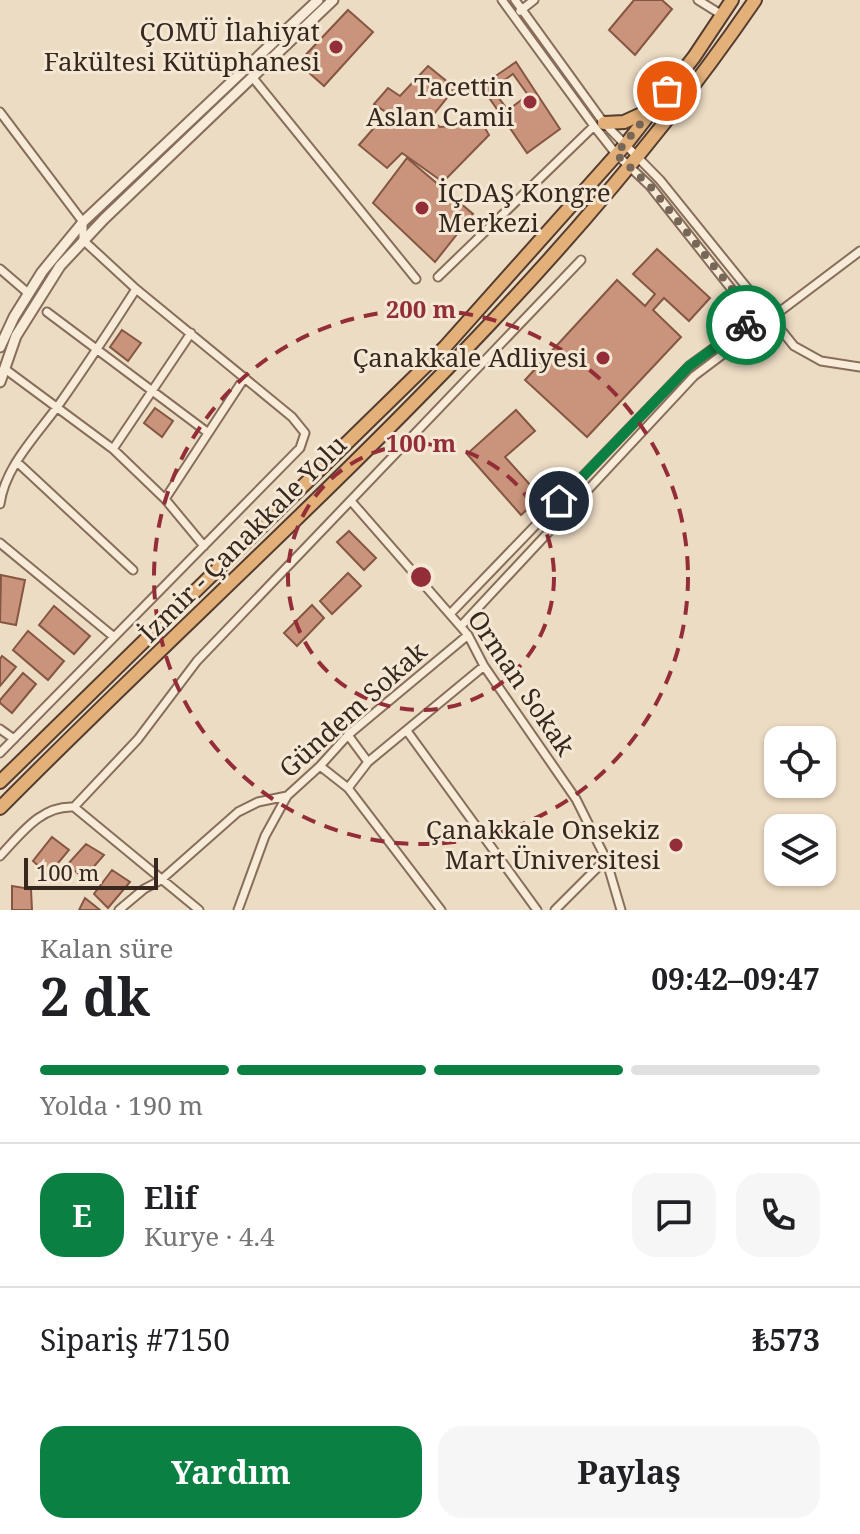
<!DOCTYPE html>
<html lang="tr">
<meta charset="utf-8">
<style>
:root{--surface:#fff;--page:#f6f6f6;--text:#202124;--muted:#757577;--line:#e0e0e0;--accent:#0b8043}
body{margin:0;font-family:"Noto Serif",serif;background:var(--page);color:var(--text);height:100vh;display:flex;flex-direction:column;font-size:30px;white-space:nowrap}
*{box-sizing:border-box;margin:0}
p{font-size:26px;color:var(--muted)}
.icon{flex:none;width:44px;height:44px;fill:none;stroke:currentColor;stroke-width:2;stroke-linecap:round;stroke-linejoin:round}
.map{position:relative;height:910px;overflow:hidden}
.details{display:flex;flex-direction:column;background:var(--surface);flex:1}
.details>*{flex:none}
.buttons{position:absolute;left:764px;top:726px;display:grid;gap:16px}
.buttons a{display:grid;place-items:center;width:72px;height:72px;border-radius:16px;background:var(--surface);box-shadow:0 2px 6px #0004;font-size:40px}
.scale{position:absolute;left:24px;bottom:20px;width:134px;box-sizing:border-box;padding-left:8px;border:4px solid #37281f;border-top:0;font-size:22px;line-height:28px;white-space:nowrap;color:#37281f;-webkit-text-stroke:6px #f4e7d3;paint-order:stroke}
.pin{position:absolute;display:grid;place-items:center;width:68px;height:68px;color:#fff;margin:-34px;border:4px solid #fff;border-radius:50%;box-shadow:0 2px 8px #0007}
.courier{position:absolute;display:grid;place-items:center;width:80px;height:80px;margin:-40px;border:6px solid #0b8043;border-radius:50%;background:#fff;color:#222;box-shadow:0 2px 10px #0007}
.summary em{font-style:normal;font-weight:700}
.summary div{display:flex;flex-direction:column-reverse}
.summary{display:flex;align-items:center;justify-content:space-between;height:136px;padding:0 40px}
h1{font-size:52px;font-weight:700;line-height:60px}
.bar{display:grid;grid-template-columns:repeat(4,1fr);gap:12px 8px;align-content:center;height:96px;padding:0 40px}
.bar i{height:10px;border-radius:6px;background:var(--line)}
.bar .on{background:var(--accent)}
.bar p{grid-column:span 4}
.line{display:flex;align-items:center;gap:20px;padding:0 40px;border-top:2px solid var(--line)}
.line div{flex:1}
.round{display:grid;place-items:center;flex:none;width:84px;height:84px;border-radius:24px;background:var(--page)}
.cta{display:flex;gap:16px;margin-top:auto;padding:16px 40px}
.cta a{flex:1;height:92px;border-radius:24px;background:var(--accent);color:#fff;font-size:32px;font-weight:700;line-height:92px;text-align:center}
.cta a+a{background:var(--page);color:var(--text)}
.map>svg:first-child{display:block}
.building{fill:#c9947b;stroke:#855642;stroke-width:2;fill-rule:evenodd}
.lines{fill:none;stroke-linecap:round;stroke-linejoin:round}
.minor-casing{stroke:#866e5b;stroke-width:11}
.tertiary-casing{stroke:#866e5b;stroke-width:13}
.trunk-casing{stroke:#543d2f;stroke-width:16}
.minor{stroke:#f8ebd7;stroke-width:7}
.tertiary{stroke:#f8ebd7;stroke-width:9}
.trunk{stroke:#e4b07a;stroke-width:12}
.done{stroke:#776759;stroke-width:8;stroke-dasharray:0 14.4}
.route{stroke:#0b8043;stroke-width:10}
.ring{fill:none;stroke:#932d38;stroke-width:4;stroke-dasharray:14 10}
.poi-dot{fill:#932d38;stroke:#f4e7d3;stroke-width:3}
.labels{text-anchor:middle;stroke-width:6;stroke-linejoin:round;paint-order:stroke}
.poi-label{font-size:26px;fill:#37281f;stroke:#f4e7d3;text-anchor:end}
.street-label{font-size:26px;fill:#37281f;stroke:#f4e7d3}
.centre{fill:#932d38;stroke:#f4e7d3;stroke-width:4}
.ring-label{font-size:24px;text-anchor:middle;font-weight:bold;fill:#932d38;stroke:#f4e7d3;stroke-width:6;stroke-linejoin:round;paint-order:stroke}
</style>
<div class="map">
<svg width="860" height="910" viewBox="0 0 860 910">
<rect width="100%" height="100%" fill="#eddcc4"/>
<path class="building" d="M634 0H662L672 9 635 55 609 30Z
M348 10 373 32 324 86 298 63Z
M516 62 560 129 527 153 481 86ZM513 74 528 95 508 110 492 89Z
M428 66 455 88 430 119 440 127 482 123 489 135 443 182 402 153 387 168 359 145 387 113 374 104 388 88 400 96Z
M407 158 473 214 435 262 373 203Z
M657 249 710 298 689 321 664 298 653 310 681 337 587 437 525 380 617 280 645 306 655 294 633 274Z
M122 330 141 343 128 361 110 347Z
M155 408 173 421 162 437 144 423Z
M516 410 535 431 505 457 541 497 521 515 467 454Z
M349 531 376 558 364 570 337 542Z
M348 573 361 586 332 614 320 601Z
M1 575 25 580 16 625 0 622Z
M312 605 324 618 297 646 284 633Z
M54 606 90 636 74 654 39 625Z
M28 631 64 661 48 680 13 650Z
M2 656 16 667 0 686V659Z
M23 673 36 684 12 713 0 703V700Z
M52 837 69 850 48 875 33 861Z
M86 844 104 855 84 878 67 865Z
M112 870 130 882 108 908 94 894Z
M12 886 31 889 32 910H12Z
M85 898 100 910H79Z"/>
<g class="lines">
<g class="minor-casing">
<path id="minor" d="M502 0 594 126 616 154 650 186 756 320
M515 0 604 123 660 180 794 346 821 361 860 367
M698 0 722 15
M520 11 534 0
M253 78 416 279
M0 112 83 222V240L136 289 292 417 305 433 300 448 0 753
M0 269 28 293
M438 277 594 126
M47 312 207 432
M5 369 113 449 165 499 204 546
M113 449 191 333
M17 462 133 570
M165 499 245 377
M351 501 468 635 484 666 576 799 606 859 621 910
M0 504C5 466 38 434 60 403 86 366 111 328 136 289
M0 543 114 637
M451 613 689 366 755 318
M461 626 694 376 860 251
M0 729 14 739
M407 731 537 910
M348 735 368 762
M320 766 348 788 441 910
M348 788 368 762 484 666
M74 807 138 739 197 661 581 260
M0 856C21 834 41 805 74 807L199 910
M119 910 144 889 161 880 238 812 258 802 287 796
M238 910 265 836 287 796 320 766 348 735 468 635
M555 910 606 859"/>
</g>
<g class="tertiary-casing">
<path id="tertiary" d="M0 347 14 317 42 272 83 222 318 0
M0 382 16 336 60 266 104 219 333 0"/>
</g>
<g class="trunk-casing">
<path id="trunk" d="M604 123 624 122 648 111
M0 782 445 347 626 144 694 57 732 0
M0 808C259 546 546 306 755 0"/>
</g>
<use href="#minor" class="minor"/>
<use href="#tertiary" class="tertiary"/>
<use href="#trunk" class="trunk"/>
</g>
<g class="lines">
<path class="done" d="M667 91 616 154 650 186 755 318 746 325"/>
<path class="route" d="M559 501 689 366 746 325"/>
</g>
<g class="ring">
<circle cx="421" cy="577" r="133"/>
<circle cx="421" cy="577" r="267"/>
</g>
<g class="poi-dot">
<circle cx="336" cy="47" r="8"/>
<circle cx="530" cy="102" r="8"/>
<circle cx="422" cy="208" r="8"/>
<circle cx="603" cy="358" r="8"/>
<circle cx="676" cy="845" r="8"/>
</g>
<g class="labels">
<g class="poi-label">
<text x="320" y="41">ÇOMÜ İlahiyat<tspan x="320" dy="30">Fakültesi Kütüphanesi</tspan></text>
<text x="514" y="96">Tacettin<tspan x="514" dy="30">Aslan Camii</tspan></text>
<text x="438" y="202" text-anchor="start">İÇDAŞ Kongre<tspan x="438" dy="30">Merkezi</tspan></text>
<text x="587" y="367">Çanakkale Adliyesi</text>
<text x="660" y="839">Çanakkale Onsekiz<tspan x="660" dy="30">Mart Üniversitesi</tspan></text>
</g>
<g class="street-label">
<text transform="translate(243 539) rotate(-45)" y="9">İzmir - Çanakkale Yolu</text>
<text transform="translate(521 683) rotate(56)" y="9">Orman Sokak</text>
<text transform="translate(353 710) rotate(-42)" y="9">Gündem Sokak</text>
</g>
</g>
<circle cx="421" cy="577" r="12" class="centre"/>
<g class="ring-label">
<text x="421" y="318">200 m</text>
<text x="421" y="452">100 m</text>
</g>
</svg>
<div class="buttons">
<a><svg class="icon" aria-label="locate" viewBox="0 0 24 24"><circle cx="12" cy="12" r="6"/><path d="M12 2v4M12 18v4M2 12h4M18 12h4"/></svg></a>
<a><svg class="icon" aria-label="layers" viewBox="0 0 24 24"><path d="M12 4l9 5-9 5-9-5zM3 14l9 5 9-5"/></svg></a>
</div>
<div class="scale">100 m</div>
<div class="pin" style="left:667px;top:91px;background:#ea580c"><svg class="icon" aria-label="bag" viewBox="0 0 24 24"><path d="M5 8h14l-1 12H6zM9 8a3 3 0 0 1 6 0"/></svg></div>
<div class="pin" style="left:559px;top:501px;background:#1f2937"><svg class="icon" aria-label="home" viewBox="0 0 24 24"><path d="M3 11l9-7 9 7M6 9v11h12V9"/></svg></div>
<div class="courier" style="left:746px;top:325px"><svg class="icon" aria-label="bike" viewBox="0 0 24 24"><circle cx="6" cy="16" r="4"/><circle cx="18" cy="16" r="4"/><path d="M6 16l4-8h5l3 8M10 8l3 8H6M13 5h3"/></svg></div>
</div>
<section class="details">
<div class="summary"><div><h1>2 dk</h1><p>Kalan süre</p></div><em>09:42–09:47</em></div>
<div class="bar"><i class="on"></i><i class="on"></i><i class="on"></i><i></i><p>Yolda · 190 m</p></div>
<div class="line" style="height:144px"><b class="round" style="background:var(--accent);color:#fff">E</b><div><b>Elif</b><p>Kurye · 4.4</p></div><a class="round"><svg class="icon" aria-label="chat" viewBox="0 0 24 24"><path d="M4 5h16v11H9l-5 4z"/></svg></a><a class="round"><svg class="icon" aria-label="phone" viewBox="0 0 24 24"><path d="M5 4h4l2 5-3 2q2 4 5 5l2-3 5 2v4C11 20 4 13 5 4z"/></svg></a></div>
<div class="line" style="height:104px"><div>Sipariş #7150</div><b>₺573</b></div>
<div class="cta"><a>Yardım</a><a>Paylaş</a></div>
</section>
